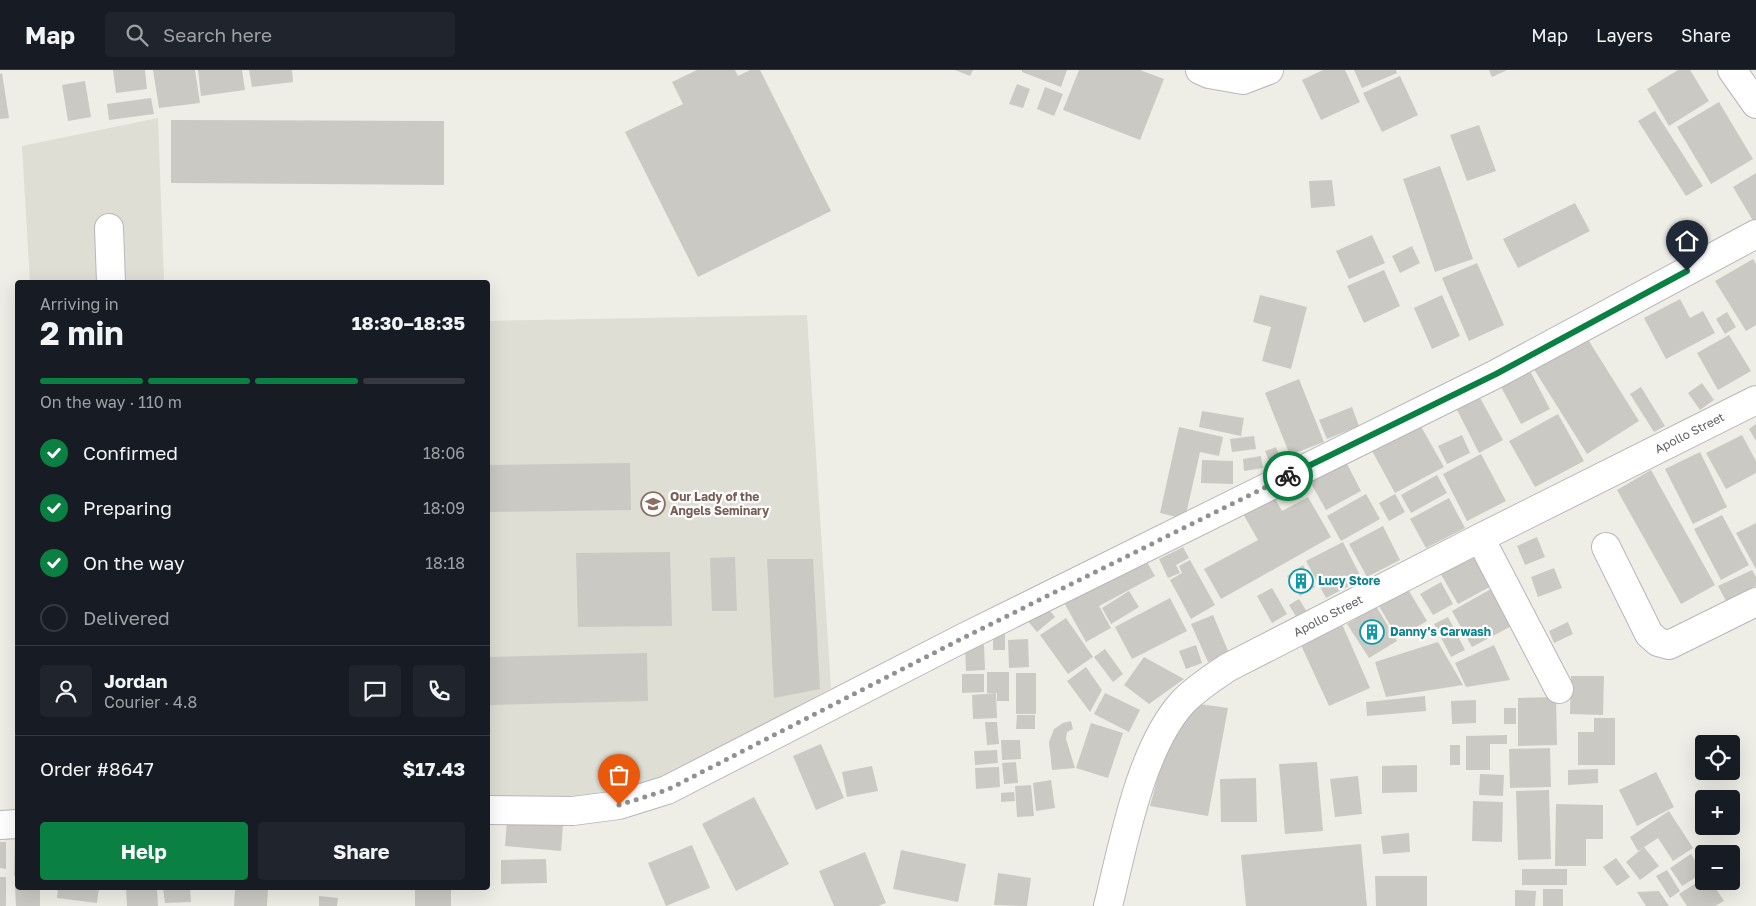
<!DOCTYPE html>
<meta charset="utf-8">
<style>
:root{--surface:#171b24;--page:#20242c;--text:#f1f3f6;--muted:#9ea1a6;--line:#363941;--accent:#0b8043}
body{margin:0;font-family:"Golos Text",sans-serif;background:var(--page);color:var(--text);height:100vh;display:flex;flex-direction:column;font-size:19px;white-space:nowrap}
*{box-sizing:border-box;margin:0}
p{font-size:16px;color:var(--muted)}
.icon{flex:none;width:28px;height:28px;fill:none;stroke:currentColor;stroke-width:2;stroke-linecap:round;stroke-linejoin:round}
.map{position:relative;flex:1;overflow:hidden}
.sheet{position:absolute;left:15px;top:210px;width:475px;height:610px;display:flex;flex-direction:column;background:var(--surface);border-radius:5px;box-shadow:0 5px 20px #0002}
.sheet>*{flex:none}
.buttons{position:absolute;left:1695px;top:665px;display:grid;gap:10px}
.buttons a{display:grid;place-items:center;width:45px;height:45px;border-radius:5px;background:var(--surface);box-shadow:0 5px 20px #0002;font-size:25px}
.pin{position:absolute;display:grid;place-items:center;width:42px;height:42px;color:#fff;margin:-51px -21px;border-radius:50% 50% 50% 0;rotate:-45deg;box-shadow:0 0 5px #0007}
.pin .icon{rotate:45deg}
.courier{position:absolute;display:grid;place-items:center;width:50px;height:50px;margin:-25px;border:4px solid #0b8043;border-radius:50%;background:#fff;color:#222;box-shadow:0 1px 6px #0007}
.head em{font-style:normal;font-weight:700}
.head div{display:flex;flex-direction:column-reverse}
.head{display:flex;align-items:center;justify-content:space-between;height:85px;padding:0 25px}
h1{font-size:32px;font-weight:700;line-height:38px}
.bar{display:grid;grid-template-columns:repeat(4,1fr);gap:8px 5px;align-content:center;height:60px;padding:0 25px}
.bar i{height:6px;border-radius:4px;background:var(--line)}
.bar .current{background:var(--accent)}
.bar p{grid-column:span 4}
.line{display:flex;align-items:center;gap:12px;padding:0 25px;border-top:1px solid var(--line)}
.line div{flex:1}
.round{display:grid;place-items:center;flex:none;width:52px;height:52px;border-radius:5px;background:var(--page)}
ol{padding:0 25px;list-style:none}
li{display:flex;align-items:center;gap:15px;height:55px}
li p{margin-inline-start:auto}
li .icon{padding:5px;border-radius:50%;background:var(--accent);color:#fff;stroke-width:4}
li:last-child{color:var(--muted)}
li i{width:28px;height:28px;border:2px solid var(--line);border-radius:50%}
.action{display:flex;gap:10px;margin-top:auto;padding:10px 25px}
.action a{flex:1;height:58px;border-radius:5px;background:var(--accent);color:#fff;font-size:20px;font-weight:700;line-height:58px;text-align:center}
.action a+a{background:var(--page);color:var(--text)}
header{display:flex;align-items:center;gap:30px;box-sizing:border-box;height:70px;padding:0 25px;background:var(--surface);border-bottom:1px solid var(--line)}
header strong{font-size:24px}
nav{display:flex;gap:28px;margin-inline-start:auto;font-size:18px}
.search{width:350px;height:45px;background:var(--page);display:flex;align-items:center;gap:12px;box-sizing:border-box;padding:0 18px;border-radius:5px;color:var(--muted);font-size:19px}
.map>svg:first-child{display:block}
.education{fill:#deded5}
.building{fill:#cac9c3}
.lines{fill:none;stroke-linecap:round;stroke-linejoin:round}
.minor-casing{stroke:#b7b7bc;stroke-width:30}
.minor{stroke:#fff;stroke-width:28}
.done{stroke:#909292;stroke-width:5;stroke-dasharray:0 9}
.route{stroke:#0b8043;stroke-width:6}
.labels{text-anchor:middle;stroke-width:4.5;stroke-linejoin:round;paint-order:stroke}
.street-label{font-size:12px;fill:#5e6065;stroke:#fff}
.education-label{font-size:12px;font-weight:bold;fill:#785e54;stroke:#fff;text-anchor:start}
.culture-label{font-size:12px;font-weight:bold;fill:#0d838f;stroke:#fff;text-anchor:start}
</style>
<header>
<strong>Map</strong>
<div class="search"><svg class="icon" aria-label="search" viewBox="0 0 24 24"><circle cx="10" cy="10" r="6"/><path d="M15 15l6 6"/></svg>Search here</div>
<nav><a>Map</a><a>Layers</a><a>Share</a></nav>
</header>
<div class="map">
<svg width="1756" height="836" viewBox="0 0 1756 836">
<rect width="100%" height="100%" fill="#eeeee7"/>
<path class="education" d="M158 48 164 212H30L22 76Z
M807 245 831 618 660 711 609 729 488 733V251Z"/>
<path class="building" d="M113 0H145L147 19 116 23Z
M153 0H195L200 33 159 38Z
M198 0H242L245 20 201 26Z
M249 0H292L293 12 252 17Z
M697 0H735L738 6 750 0H760L831 141 698 207 625 62 683 34 672 12Z
M955 0H973L970 6Z
M1022 0H1067L1061 17 1022 2Z
M1079 0H1140L1164 9 1140 70 1063 40Z
M1323 0H1345L1360 32 1321 50 1302 10Z
M1354 0H1396L1397 3 1362 18Z
M1489 0H1507L1492 7Z
M1678 0H1690L1709 31 1669 56 1647 19Z
M2 3 9 48 0 49V4Z
M1400 6 1418 45 1382 62 1363 23Z
M85 11 91 47 68 51 62 15Z
M1017 14 1030 19 1023 38 1009 34Z
M1045 17 1063 24 1054 46 1037 39Z
M151 28 154 44 109 50 107 34Z
M1719 32 1753 89 1711 114 1677 57Z
M1655 41 1703 116 1686 126 1638 51Z
M171 50 444 51V115L171 113Z
M1479 55 1496 101 1467 111 1450 65Z
M1440 96 1473 189 1435 202 1403 109Z
M1756 103V153L1755 154 1733 117Z
M1332 110 1335 136 1311 138 1309 111Z
M1575 133 1590 161 1518 198 1503 169Z
M1372 165 1385 193 1349 209 1336 181Z
M1412 176 1420 193 1400 203 1392 186Z
M1753 189 1756 194V255L1746 261 1715 211Z
M1477 193 1504 255 1469 271 1442 208Z
M1384 200 1400 236 1364 253 1347 216Z
M1260 225 1307 237 1291 299 1262 291 1271 257 1253 252Z
M1442 225 1460 266 1432 279 1414 238Z
M1680 229 1690 248 1703 241 1715 263 1666 289 1644 248Z
M1727 242 1736 257 1725 264 1716 249Z
M1584 263 1639 351 1587 384 1532 296Z
M1729 265 1751 301 1718 320 1697 283Z
M1530 301 1550 339 1521 354 1501 317Z
M1299 309 1324 372 1290 385 1265 323Z
M1702 313 1714 330 1700 340 1688 323Z
M1641 317 1665 356 1654 362 1630 324Z
M1478 324 1503 370 1479 383 1455 336Z
M1352 337 1359 356 1327 369 1319 350Z
M1202 341 1244 348 1241 366 1199 357Z
M1558 344 1584 391 1535 417 1509 371Z
M1419 353 1444 397 1395 423 1371 379Z
M1756 354V371L1749 359Z
M1179 357 1223 367 1219 386 1200 382 1185 449 1160 443Z
M1462 365 1470 383 1447 394 1438 376Z
M1742 365 1756 391V403L1726 419 1706 383Z
M1254 366 1256 379 1232 382 1230 369Z
M1276 377 1286 404 1276 408 1265 381Z
M1700 382 1727 437 1693 454 1665 399Z
M1481 384 1506 431 1467 451 1443 404Z
M1261 386 1263 398 1244 401 1243 389Z
M1344 388 1361 421 1326 440 1308 408Z
M1202 390 1233 391V414L1201 413Z
M630 393 631 440 488 442V395Z
M1651 400 1715 515 1681 534 1617 420Z
M1437 405 1447 423 1411 443 1401 425Z
M1366 424 1380 449 1341 471 1327 446Z
M1395 424 1405 442 1389 451 1379 433Z
M1273 425 1282 441 1308 427 1331 467 1221 529 1204 499 1258 470 1242 442Z
M1449 428 1465 458 1426 478 1410 449Z
M1722 445 1749 495 1721 510 1694 459Z
M1756 453V499L1736 463Z
M1383 456 1400 490 1367 507 1349 474Z
M1537 467 1545 487 1525 495 1517 476Z
M1343 472 1362 509 1326 528 1306 491Z
M1183 477 1189 488 1176 495 1180 503 1168 508 1159 489Z
M1478 479 1497 513 1458 534 1439 501Z
M670 482 672 556 578 557 576 483Z
M1143 485 1155 506 1099 536 1111 558 1086 572 1062 529Z
M735 487 737 541H712L710 488Z
M767 489H813L820 619 774 628Z
M1190 490 1215 535 1191 549 1170 510 1182 503 1179 496Z
M1303 495 1315 517 1300 526 1287 506Z
M1554 498 1562 518 1538 527 1531 507Z
M1752 500 1756 507V516L1726 531 1718 516Z
M1441 512 1453 534 1433 545 1420 524Z
M1498 515 1519 552 1472 577 1452 541Z
M1406 516 1427 551 1398 568 1377 533Z
M1272 518 1287 544 1272 553 1257 526Z
M1129 521 1139 537 1111 554 1102 538Z
M1170 528 1187 561 1132 589 1115 557Z
M1299 529 1307 542 1297 548 1289 535Z
M1045 535 1055 547 1037 562 1027 550Z
M1376 536 1397 571 1369 588 1347 554Z
M1213 545 1229 583 1208 592 1191 554Z
M1448 547 1465 580 1451 587 1434 554Z
M1066 548 1093 587 1068 604 1040 565Z
M1568 552 1573 564 1554 573 1549 561Z
M1342 554 1370 618 1329 636 1300 573Z
M1005 560V580H993V561Z
M1028 569 1029 597 1009 598 1008 570Z
M1438 572 1463 615 1386 627 1375 592Z
M984 575 985 600 966 601 965 576Z
M1196 575 1202 593 1186 599 1179 581Z
M1494 575 1510 610 1466 617 1455 593Z
M1105 579 1123 604 1113 612 1094 587Z
M647 583 648 631 488 635V587Z
M1144 587 1184 609 1149 634 1124 615Z
M1086 597 1102 620 1090 642 1067 611Z
M987 602H1009V631H997V623H987Z
M1016 603H1036V644H1016Z
M962 604H984V622L962 623Z
M1571 606H1604L1603 645 1570 644Z
M996 623 997 648 973 649 972 625Z
M1105 623 1140 640 1129 662 1094 644Z
M1425 626 1426 641 1367 646 1366 632Z
M1556 627 1557 675 1518 676V628Z
M1476 630V653L1452 654 1451 631Z
M1192 633 1228 638 1208 746 1150 736 1170 662Z
M1504 638H1516V654H1504Z
M1017 645H1035V659H1016Z
M1594 648H1615V695H1578V662H1594Z
M1071 651 1073 659 1067 662 1066 669 1075 698 1052 700 1049 672 1054 659 1063 653Z
M985 652H997L999 674 987 675Z
M1091 653 1123 663 1108 708 1076 698Z
M1507 665V674H1490V700H1466V666Z
M1001 670H1020L1021 689 1002 690Z
M821 674 844 728 816 740 793 686Z
M1450 675H1460V695H1450Z
M1550 678 1551 717 1510 718 1509 679Z
M997 680 998 693 975 695 974 681Z
M1016 692 1018 713 1004 714 1002 693Z
M1317 692 1323 761 1285 764 1279 694Z
M1417 695V722L1382 723V696Z
M872 696 878 721 847 727 842 702Z
M999 697 1000 717 976 719 975 698Z
M1598 699V713L1568 715V700Z
M1656 702 1674 737 1637 756 1619 720Z
M1480 704 1504 705 1503 726 1479 725Z
M1358 706 1362 744 1335 747 1330 709Z
M1256 708 1257 752H1221L1220 709Z
M1051 710 1055 738 1036 741 1033 713Z
M1031 715 1034 746 1017 747 1015 716Z
M1549 720 1551 789 1518 790 1516 721Z
M1014 722 1015 731 1001 732V723Z
M754 727 789 794 736 821 702 754Z
M1473 731 1503 732 1502 772 1472 771Z
M1556 734 1603 735V769H1586V796H1555Z
M1669 741 1693 778 1673 791 1658 768 1638 781 1630 767Z
M507 749 563 754 561 781 505 776Z
M15 763 18 764V807L14 806Z
M1409 763 1410 782 1383 784 1381 766Z
M0 772H6V799L0 798Z
M1361 774 1367 836H1246L1241 785Z
M692 775 710 818 666 836 648 793Z
M1644 777 1659 796 1640 810 1626 792Z
M901 780 966 794 958 832 893 819Z
M865 782 886 833 878 836H834L819 801Z
M1691 784 1703 803 1682 816 1670 798Z
M1616 788 1630 807 1617 816 1603 797Z
M546 789 547 813 501 814V790Z
M1522 799H1567V815H1522Z
M1667 800 1680 821 1670 828 1656 806Z
M998 803 1031 808 1027 836 994 835Z
M1375 806H1427V836H1376Z
M0 807H6V836H0Z
M1704 808V811H1711L1724 831 1715 836H1687L1679 824Z
M15 816 40 818V836H16Z
M58 818H99L97 833 57 828Z
M126 818H157L158 836H127Z
M163 818H190L191 832 165 833Z
M235 818H268L267 836H234Z
M415 818H451V836H415Z
M1543 819H1563V836H1543Z
M1515 820 1536 821 1535 836H1515Z
M1659 821 1669 836H1646L1637 822Z
M319 826 338 828 337 836H319Z"/>
<g class="lines">
<g class="minor-casing">
<g id="minor">
<path d="M1200 0 1209 4 1243 10 1269 0"/>
<path d="M1732 0 1756 34"/>
<path d="M109 158 111 212"/>
<path d="M1480 468 1559 619"/>
<path d="M1606 477 1649 564 1658 572 1669 575 1756 532"/>
<path d="M488 740 573 741 619 735 667 720 963 568 1496 304 1756 164"/>
<path d="M0 755 18 754"/>
<path id="s1" d="M1108 836C1123 775 1140 680 1182 633 1195 619 1211 609 1227 598L1480 468 1756 330"/>
</g>
</g>
<use href="#minor" class="minor"/>
</g>
<g class="lines">
<path class="done" d="M619 735 667 720 963 568 1288 406"/>
<path class="route" d="M1288 406 1496 304 1687 201"/>
</g>
<defs>
<g id="school-ring" transform="scale(1.25)"><circle r="9.5" fill="#fff" stroke="#8d6e63" stroke-width="1.5"/><path d="M0-5L7-2L0 1L-7-2ZM-4 1L0 2.5L4 1V4Q0 6-4 4Z" fill="#8d6e63"/></g>
<g id="building-ring" transform="scale(1.25)"><circle r="9.5" fill="#fff" stroke="#0f9aa8" stroke-width="1.5"/><path d="M-4-6H4V6H1V3H-1V6H-4ZM-2.5-4.3h1.7v1.8h-1.7ZM.8-4.3h1.7v1.8H.8ZM-2.5-1h1.7V.8h-1.7ZM.8-1h1.7V.8H.8Z" fill="#0f9aa8"/></g>
</defs>
<g fill-rule="evenodd">
<use href="#school-ring" x="653" y="434"/>
<use href="#building-ring" x="1301" y="511"/>
<use href="#building-ring" x="1372" y="562"/>
</g>
<g class="labels">
<g class="street-label">
<text dy="4" stroke="none"><textPath href="#s1" startOffset="794">Apollo Street</textPath></text>
<text dy="4" stroke="none"><textPath href="#s1" startOffset="389">Apollo Street</textPath></text>
</g>
<g class="education-label">
<text x="670" y="431">Our Lady of the<tspan x="670" dy="14">Angels Seminary</tspan></text>
</g>
<g class="culture-label">
<text x="1318" y="515">Lucy Store</text>
<text x="1390" y="566">Danny's Carwash</text>
</g>
</g>
</svg>
<div class="buttons">
<a><svg class="icon" aria-label="locate" viewBox="0 0 24 24"><circle cx="12" cy="12" r="6"/><path d="M12 2v4M12 18v4M2 12h4M18 12h4"/></svg></a>
<a>+</a>
<a>−</a>
</div>
<div class="pin" style="left:619px;top:735px;background:#ea580c"><svg class="icon" aria-label="bag" viewBox="0 0 24 24"><path d="M5 8h14l-1 12H6zM9 8a3 3 0 0 1 6 0"/></svg></div>
<div class="pin" style="left:1687px;top:201px;background:#1f2937"><svg class="icon" aria-label="home" viewBox="0 0 24 24"><path d="M3 11l9-7 9 7M6 9v11h12V9"/></svg></div>
<div class="courier" style="left:1288px;top:406px"><svg class="icon" aria-label="bike" viewBox="0 0 24 24"><circle cx="6" cy="16" r="4"/><circle cx="18" cy="16" r="4"/><path d="M6 16l4-8h5l3 8M10 8l3 8H6M13 5h3"/></svg></div>
<section class="sheet">
<div class="head"><div><h1>2 min</h1><p>Arriving in</p></div><em>18:30–18:35</em></div>
<div class="bar"><i class="current"></i><i class="current"></i><i class="current"></i><i></i><p>On the way · 110 m</p></div>
<ol>
<li><svg class="icon" aria-label="check" viewBox="0 0 24 24"><path d="M5 12l5 5 9-10"/></svg>Confirmed<p>18:06</p></li>
<li><svg class="icon" aria-label="check" viewBox="0 0 24 24"><path d="M5 12l5 5 9-10"/></svg>Preparing<p>18:09</p></li>
<li><svg class="icon" aria-label="check" viewBox="0 0 24 24"><path d="M5 12l5 5 9-10"/></svg>On the way<p>18:18</p></li>
<li><i></i>Delivered</li>
</ol>
<div class="line" style="height:90px"><a class="round"><svg class="icon" aria-label="person" viewBox="0 0 24 24"><circle cx="12" cy="8" r="4"/><path d="M4 21q1-7 8-7t8 7"/></svg></a><div><b>Jordan</b><p>Courier · 4.8</p></div><a class="round"><svg class="icon" aria-label="chat" viewBox="0 0 24 24"><path d="M4 5h16v11H9l-5 4z"/></svg></a><a class="round"><svg class="icon" aria-label="phone" viewBox="0 0 24 24"><path d="M5 4h4l2 5-3 2q2 4 5 5l2-3 5 2v4C11 20 4 13 5 4z"/></svg></a></div>
<div class="line" style="height:65px"><div>Order #8647</div><b>$17.43</b></div>
<div class="action"><a>Help</a><a>Share</a></div>
</section>
</div>
